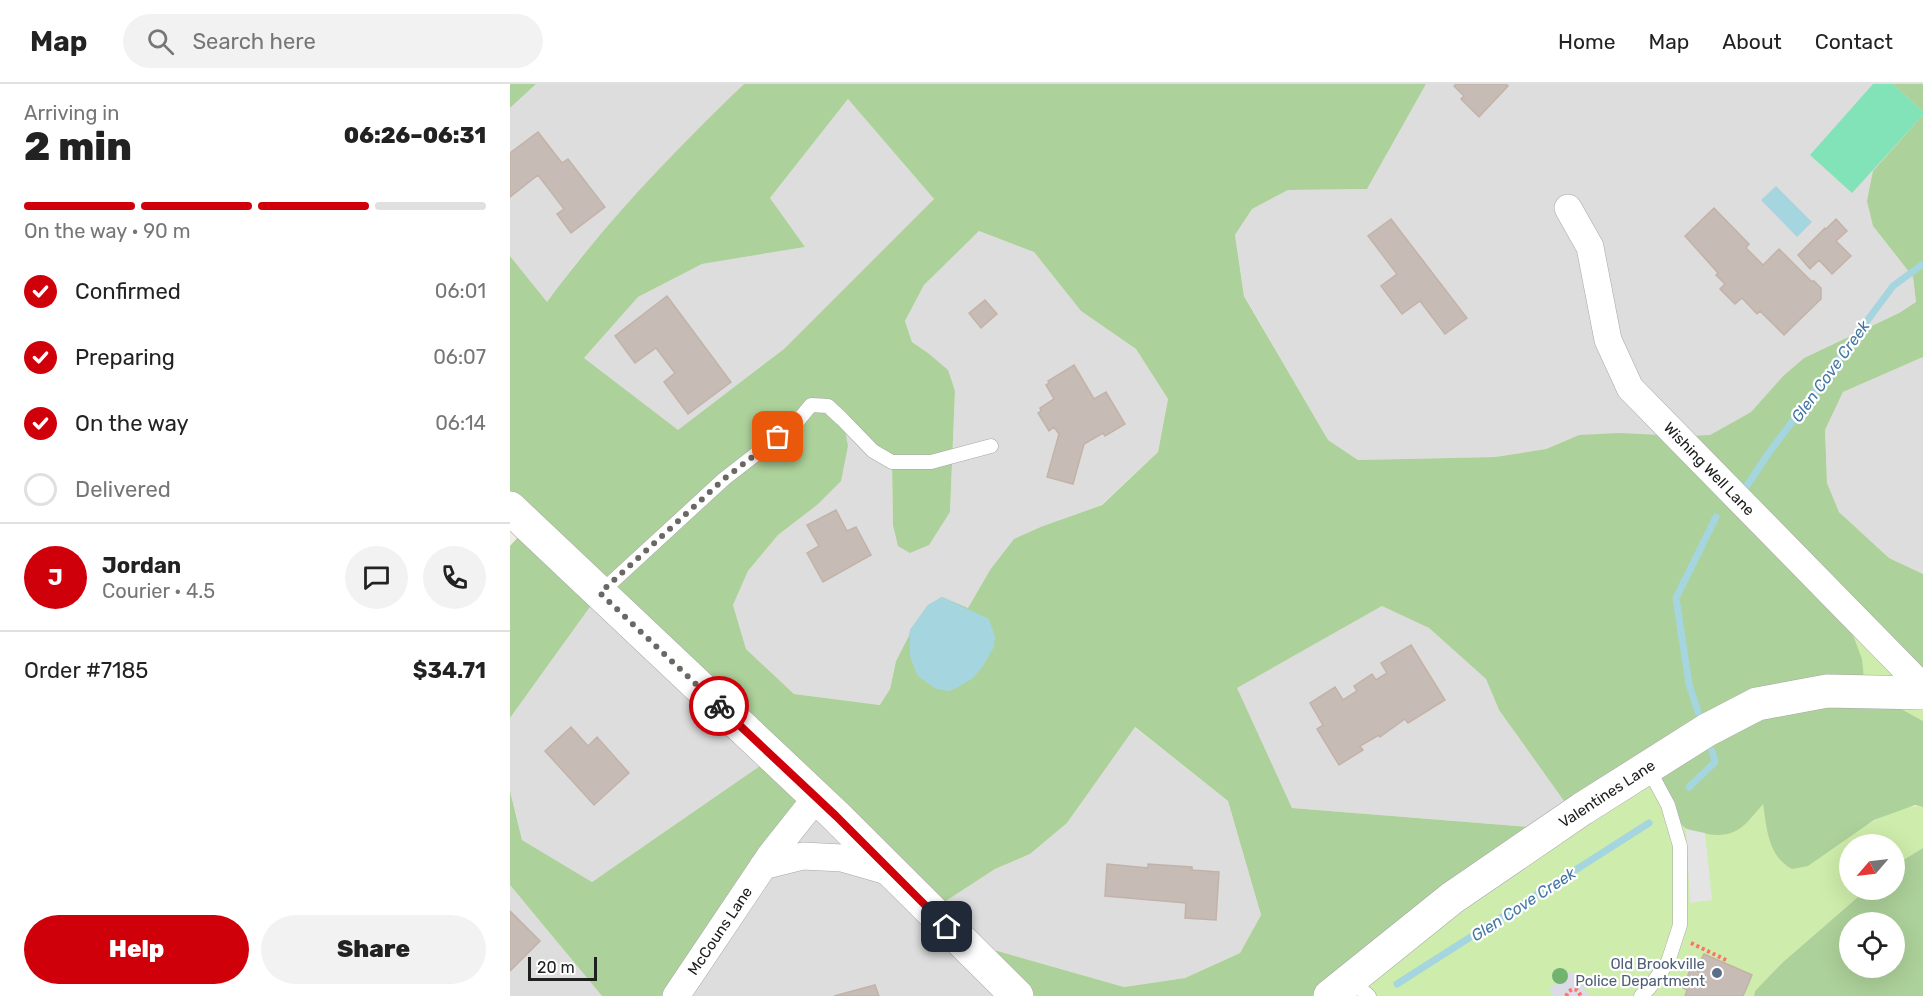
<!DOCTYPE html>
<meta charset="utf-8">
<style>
:root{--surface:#fff;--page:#f2f2f2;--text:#222;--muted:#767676;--line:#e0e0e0;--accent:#d0000a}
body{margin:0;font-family:Rubik,sans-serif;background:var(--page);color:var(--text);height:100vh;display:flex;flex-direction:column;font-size:22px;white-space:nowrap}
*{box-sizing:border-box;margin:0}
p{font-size:20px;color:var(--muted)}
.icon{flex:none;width:33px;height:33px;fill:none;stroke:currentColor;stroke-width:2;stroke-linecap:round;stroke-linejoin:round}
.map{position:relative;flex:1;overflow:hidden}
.details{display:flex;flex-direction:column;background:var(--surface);width:510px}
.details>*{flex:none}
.needle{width:39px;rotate:242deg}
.tools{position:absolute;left:1329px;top:750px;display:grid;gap:12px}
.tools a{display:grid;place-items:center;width:66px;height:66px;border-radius:50%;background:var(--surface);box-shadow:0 6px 24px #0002;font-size:30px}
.scale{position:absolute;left:18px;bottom:15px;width:69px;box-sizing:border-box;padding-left:6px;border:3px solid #202020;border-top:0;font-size:16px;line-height:21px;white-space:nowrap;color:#202020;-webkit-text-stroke:4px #fff;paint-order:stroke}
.pin{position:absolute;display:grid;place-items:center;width:51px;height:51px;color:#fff;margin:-26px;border-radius:12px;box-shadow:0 3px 9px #0006}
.courier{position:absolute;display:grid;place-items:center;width:60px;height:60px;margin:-30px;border:4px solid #d0000a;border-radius:50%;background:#fff;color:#222;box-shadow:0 2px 8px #0007}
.summary em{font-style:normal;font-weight:800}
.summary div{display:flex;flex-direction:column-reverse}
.summary{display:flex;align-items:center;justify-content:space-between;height:102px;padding:0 24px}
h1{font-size:39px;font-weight:800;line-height:45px}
.bar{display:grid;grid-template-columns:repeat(4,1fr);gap:9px 6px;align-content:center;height:72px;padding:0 24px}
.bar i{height:8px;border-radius:4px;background:var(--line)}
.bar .current{background:var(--accent)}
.bar p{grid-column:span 4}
.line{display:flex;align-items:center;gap:15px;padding:0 24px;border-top:2px solid var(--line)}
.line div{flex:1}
.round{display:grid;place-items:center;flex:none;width:63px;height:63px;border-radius:32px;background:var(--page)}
ol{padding:0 24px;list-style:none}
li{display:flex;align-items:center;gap:18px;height:66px}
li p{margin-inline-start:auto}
li .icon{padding:6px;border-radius:50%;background:var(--accent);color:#fff;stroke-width:4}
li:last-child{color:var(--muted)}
li i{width:33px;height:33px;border:3px solid var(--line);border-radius:50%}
.cta{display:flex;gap:12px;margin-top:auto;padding:12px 24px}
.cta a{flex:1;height:69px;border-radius:36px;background:var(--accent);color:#fff;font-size:24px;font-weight:800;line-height:69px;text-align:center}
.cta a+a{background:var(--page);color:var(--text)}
header{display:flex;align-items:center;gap:36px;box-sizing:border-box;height:84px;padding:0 30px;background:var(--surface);border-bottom:2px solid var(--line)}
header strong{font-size:28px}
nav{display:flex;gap:33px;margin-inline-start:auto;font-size:21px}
.search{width:420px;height:54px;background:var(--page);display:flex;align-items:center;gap:15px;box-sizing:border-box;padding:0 21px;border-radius:33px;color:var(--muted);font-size:22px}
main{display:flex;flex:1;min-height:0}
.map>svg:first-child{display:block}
.residential{fill:#dedddd}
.grass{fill:#ceecab}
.forest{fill:#add19a;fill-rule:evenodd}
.pitch{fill:#82e2b8}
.parking{fill:#e4e4e4}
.plaza{fill:#dadbe7}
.water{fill:#a5d5df}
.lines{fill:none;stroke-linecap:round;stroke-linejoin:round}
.stream{stroke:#a5d5df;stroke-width:7}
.building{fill:#c6bcb5;stroke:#c3b2a8;stroke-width:1.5}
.service-casing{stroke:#a7a7a7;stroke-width:15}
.minor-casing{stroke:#a7a7a7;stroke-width:28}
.tertiary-casing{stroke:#a7a7a7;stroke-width:34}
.path{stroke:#fe726a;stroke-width:4;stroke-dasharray:3 3;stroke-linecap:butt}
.service{stroke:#fff;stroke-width:14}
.minor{stroke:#fff;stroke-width:27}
.tertiary{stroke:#fff;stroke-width:33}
.tree{fill:#71b36f}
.done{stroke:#696865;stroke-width:6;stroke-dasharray:0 10.8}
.route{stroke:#d0000a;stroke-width:8}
.service-dot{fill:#5c6f8a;stroke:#fff;stroke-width:2}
.labels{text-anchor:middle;stroke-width:4.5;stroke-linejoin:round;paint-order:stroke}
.street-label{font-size:15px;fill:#202020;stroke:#fff}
.service-label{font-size:15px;fill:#4e5e75;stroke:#fff;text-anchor:end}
.water-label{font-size:16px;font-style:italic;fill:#4378a3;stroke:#fff}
</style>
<header>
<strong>Map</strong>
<div class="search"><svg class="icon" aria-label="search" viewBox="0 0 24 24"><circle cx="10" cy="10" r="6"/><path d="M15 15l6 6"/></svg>Search here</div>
<nav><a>Home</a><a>Map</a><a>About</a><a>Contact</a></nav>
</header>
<main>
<section class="details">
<div class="summary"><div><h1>2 min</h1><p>Arriving in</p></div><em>06:26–06:31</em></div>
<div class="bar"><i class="current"></i><i class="current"></i><i class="current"></i><i></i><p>On the way · 90 m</p></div>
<ol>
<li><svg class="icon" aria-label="check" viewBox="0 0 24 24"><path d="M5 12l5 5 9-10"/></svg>Confirmed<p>06:01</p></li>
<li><svg class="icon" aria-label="check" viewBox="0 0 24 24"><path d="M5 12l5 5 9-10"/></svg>Preparing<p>06:07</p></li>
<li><svg class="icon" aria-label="check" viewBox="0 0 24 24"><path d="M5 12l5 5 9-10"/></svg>On the way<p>06:14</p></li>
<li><i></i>Delivered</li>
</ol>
<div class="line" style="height:108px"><b class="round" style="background:var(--accent);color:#fff">J</b><div><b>Jordan</b><p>Courier · 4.5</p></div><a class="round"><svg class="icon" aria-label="chat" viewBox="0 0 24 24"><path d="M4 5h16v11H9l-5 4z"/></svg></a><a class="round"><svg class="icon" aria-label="phone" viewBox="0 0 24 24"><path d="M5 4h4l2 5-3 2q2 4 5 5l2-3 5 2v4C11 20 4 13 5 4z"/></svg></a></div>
<div class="line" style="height:78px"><div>Order #7185</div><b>$34.71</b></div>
<div class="cta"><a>Help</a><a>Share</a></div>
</section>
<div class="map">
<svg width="1413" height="912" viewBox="0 0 1413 912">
<rect width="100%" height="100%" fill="#f1ede6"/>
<path class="residential" d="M26 0H234L138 98 66 179 37 218 0 172V24Z
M916 0H1383L1413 28V31L1363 142 1403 193 1406 218 1389 229 1294 274 1273 292 1241 328 1200 351H1069L1036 365 985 373 848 376 818 356 734 211 725 151 742 125 778 106 857 105Z
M338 15 424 115 274 265 168 347 74 274 128 213 192 180 295 163 260 114Z
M469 147 524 168 571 227 626 265 658 315 648 368 591 421 533 442 480 486 458 524 448 521 400 546V552L386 577 380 605 371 621 284 610 236 565 223 521 238 487 268 451 307 421 332 335 382 378 383 441 440 429 445 307 418 269 402 258 395 237 414 201Z
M1413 273V490L1379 474 1329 428 1317 399 1315 346 1333 308Z
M90 509 267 671 82 798 12 756 0 707V634Z
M872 522 919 544 976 595 989 626 1064 731 1044 745 782 724 726 604Z
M624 643 718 717 751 831 730 869 675 894 614 903 454 857 510 912H166L308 710 422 826 485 785 520 770 557 739Z
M0 801 92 912H0Z"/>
<path class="grass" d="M1325 502 1413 585V637L1355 605Z
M1138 684 1158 721 1176 745 1240 736 1253 719 1258 747 1298 782C1323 764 1382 716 1413 723V764L1385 781 1384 760H1340V806H1356L1272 879 1245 907 1244 912H856L840 896Z"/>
<path class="forest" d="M0 0H26L0 24Z
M234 0H916L857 105 778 106 742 125 725 151 734 212 818 356 848 376 985 373 1036 365 1069 351 1109 349 1171 352 1200 351 1241 328 1273 292 1294 274 1389 229 1406 218 1403 193 1363 142 1357 117 1363 87 1413 31V273L1333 308 1315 346 1317 399 1329 428 1379 474 1413 490V585L1325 504 1352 575 1355 605 1413 637V723L1405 721 1364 736 1298 782 1282 785C1258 772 1257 745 1253 720 1234 743 1225 756 1192 749 1186 748 1178 747 1174 743 1158 728 1148 704 1138 684L1064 731 989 626 976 595 919 544 872 522 727 604 782 724 1044 745 841 895 856 912H510L453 857 614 903 675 894 730 869 751 831 718 717 625 643 557 739 520 770 485 785 422 826 308 710 166 912H92L0 801V707L12 756 82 798 266 671 90 509 0 634V462L20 440 0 421V172L37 218C95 139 164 67 234 0ZM338 15 424 115 274 265 168 346 74 274 128 213 192 180 295 163 260 114ZM469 147 524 168 571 227 626 265 658 315 648 368 592 421 533 442 504 455 480 486 458 524 432 513 418 521 400 546 399 552 386 577 380 605 370 621 284 610 236 565 223 521 238 487 268 451 307 421 331 397 338 362 333 336 382 378 383 441 388 462 400 469 419 461 440 428 445 307 438 286 418 269 402 258 395 237 414 201Z
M1383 0H1413V28Z
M1413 764V912H1244L1245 907 1272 879 1356 806H1384L1385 781ZM1340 838H1384V884H1340Z"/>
<path class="pitch" d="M1363 0H1383L1413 28V31L1342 109 1300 71Z"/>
<path class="parking" d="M1176 745 1195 749 1202 816 1180 819Z"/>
<path class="plaza" d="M1062 887 1080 912H1044L1039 905Z"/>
<path class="water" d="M1266 102 1302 138 1287 153 1251 116Z
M432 513 479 535 485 553 484 563 473 582 462 595 446 604 439 607 426 605 408 592 405 586 400 572V546L418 521Z"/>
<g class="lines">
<path class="stream" d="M1236 403 1258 370 1383 202 1413 180
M1188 628 1179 600 1166 514 1206 433
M1179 703 1205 678 1202 667
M887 900 1139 739"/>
</g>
<path class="building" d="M946 0H996L998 2 969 33 951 15 954 12 944 2Z
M28 48 52 79 58 75 95 123 61 149 47 130 54 125 28 91 0 113V69Z
M1204 124 1239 160 1236 164 1253 181 1269 165 1301 197H1304L1311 204V215L1274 251 1250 227 1247 230 1232 214 1225 220 1210 205 1215 200 1206 191 1208 189 1175 152Z
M881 135 957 234 935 250 910 217 892 230 871 202 887 190 858 152Z
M1326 135 1337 147 1326 157 1341 172 1322 190 1309 176 1300 185 1288 171 1315 144 1316 145Z
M157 212 221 298 178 330 154 298 165 289 146 264 125 279 105 252Z
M475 216 487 230 471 244 459 229Z
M564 281 584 315 596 308 615 340 595 352 593 349 574 360 563 400 537 393 549 350 544 343 539 347 528 329 531 327 530 324 544 315 536 301 539 299 538 297Z
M326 426 337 447 346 443 361 471 313 498 297 469 309 462 297 441Z
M901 561 935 616 898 639 895 635 870 653 869 651 850 662 853 666 829 681 807 645 813 641 800 619 825 603 833 616 847 607 844 602 862 590 866 596 877 589 871 579Z
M61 643 78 662 87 653 119 689 84 721 35 667Z
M597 780 638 784V780L682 783V786L709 788 706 836 675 834 676 819 595 812Z
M0 827 30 857 0 887Z
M1194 870 1242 891 1233 912H1175L1177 906 1172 903 1178 891 1181 884 1186 886Z
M365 901 369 912H324Z"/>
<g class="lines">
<g class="service-casing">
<path id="service" d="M90 509 214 395 286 339 301 321 318 322 332 335 363 367 382 378H421L481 362
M840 896 859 912
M1131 912 1139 904 1158 878 1170 841V762L1158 721 1138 684"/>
</g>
<g class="minor-casing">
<path id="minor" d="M1058 124 1080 163 1098 256 1120 304 1413 603
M253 782 293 772 332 774 381 788
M166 912 260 772 306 714"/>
</g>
<g class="tertiary-casing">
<path id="tertiary" d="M0 424 326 732 507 912
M820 912 942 814 1072 725 1197 646 1247 620 1317 607 1413 609"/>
</g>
<path class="path" d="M1181 859 1216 876
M1056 912 1059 907 1063 905 1067 906 1071 912"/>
<use href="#service" class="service"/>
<use href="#minor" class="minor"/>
<use href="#tertiary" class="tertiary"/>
</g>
<circle class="tree" cx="1050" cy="892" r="8"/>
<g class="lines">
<path class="done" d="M209 622 90 509 214 395 268 353"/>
<path class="route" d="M209 622 326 732 437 843"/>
</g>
<circle class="service-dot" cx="1207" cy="889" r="6"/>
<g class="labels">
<g class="street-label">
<text transform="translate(1199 385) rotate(46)" y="5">Wishing Well Lane</text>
<text transform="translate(1097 710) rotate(-33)" y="5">Valentines Lane</text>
<text transform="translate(210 847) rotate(-56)" y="5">McCouns Lane</text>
</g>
<g class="service-label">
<text x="1195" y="885">Old Brookville<tspan x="1195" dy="17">Police Department</tspan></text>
</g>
<g class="water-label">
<text transform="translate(1320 287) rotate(-54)" y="6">Glen Cove Creek</text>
<text transform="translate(1013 820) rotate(-33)" y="6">Glen Cove Creek</text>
</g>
</g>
</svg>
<div class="tools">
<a><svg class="needle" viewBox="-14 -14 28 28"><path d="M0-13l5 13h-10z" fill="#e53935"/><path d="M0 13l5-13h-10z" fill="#767676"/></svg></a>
<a><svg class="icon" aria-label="locate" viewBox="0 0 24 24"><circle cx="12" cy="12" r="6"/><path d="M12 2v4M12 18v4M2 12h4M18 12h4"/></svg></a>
</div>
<div class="scale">20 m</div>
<div class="pin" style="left:268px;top:353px;background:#ea580c"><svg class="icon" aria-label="bag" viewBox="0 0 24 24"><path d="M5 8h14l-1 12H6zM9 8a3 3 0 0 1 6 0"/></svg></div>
<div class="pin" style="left:437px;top:843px;background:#1f2937"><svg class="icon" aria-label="home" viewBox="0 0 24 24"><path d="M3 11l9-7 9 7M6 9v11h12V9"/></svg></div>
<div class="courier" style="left:209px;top:622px"><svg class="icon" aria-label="bike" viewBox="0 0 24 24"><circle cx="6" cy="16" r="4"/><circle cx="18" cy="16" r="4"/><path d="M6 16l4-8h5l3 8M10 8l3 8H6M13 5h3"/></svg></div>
</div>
</main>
